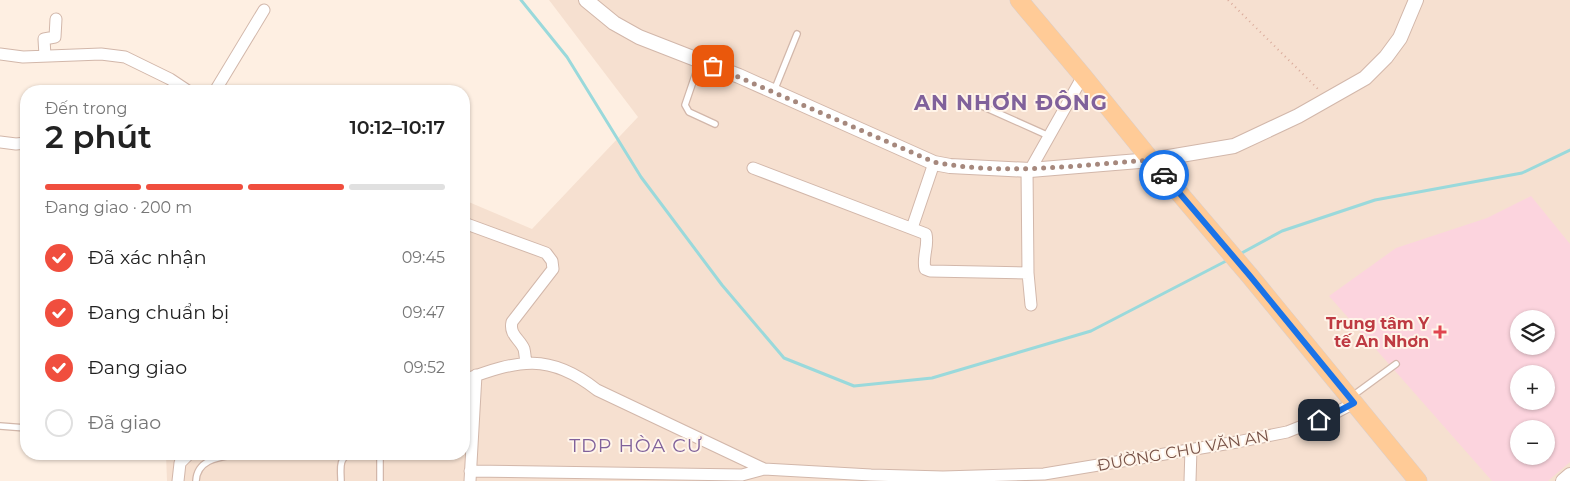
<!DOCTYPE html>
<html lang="vi">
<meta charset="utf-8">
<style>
:root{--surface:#fff;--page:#f2f2f2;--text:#222;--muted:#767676;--line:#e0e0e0;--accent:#f04e3e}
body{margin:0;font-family:Montserrat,sans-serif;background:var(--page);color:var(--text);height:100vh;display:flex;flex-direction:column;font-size:19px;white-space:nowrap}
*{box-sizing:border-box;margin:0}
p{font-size:16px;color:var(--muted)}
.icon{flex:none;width:28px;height:28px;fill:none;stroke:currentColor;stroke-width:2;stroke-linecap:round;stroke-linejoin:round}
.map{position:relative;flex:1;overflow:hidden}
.panel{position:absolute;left:20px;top:85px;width:450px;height:375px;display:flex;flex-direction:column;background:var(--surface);border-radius:20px;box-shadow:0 1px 4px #0004}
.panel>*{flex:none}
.buttons{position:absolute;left:1510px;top:310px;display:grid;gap:10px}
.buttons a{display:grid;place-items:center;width:45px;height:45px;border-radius:50%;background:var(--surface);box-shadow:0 1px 4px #0004;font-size:25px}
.pin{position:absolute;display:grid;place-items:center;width:42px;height:42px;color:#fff;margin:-21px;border-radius:10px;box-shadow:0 2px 8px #0006}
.courier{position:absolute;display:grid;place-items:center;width:50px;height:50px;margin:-25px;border:4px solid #1a73e8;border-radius:50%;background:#fff;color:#222;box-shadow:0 1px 6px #0007}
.overview em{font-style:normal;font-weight:600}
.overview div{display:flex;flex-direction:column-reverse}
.overview{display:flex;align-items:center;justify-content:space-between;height:85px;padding:0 25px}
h1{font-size:32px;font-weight:600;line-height:38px}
.bar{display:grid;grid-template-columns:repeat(4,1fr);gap:8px 5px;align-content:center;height:60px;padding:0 25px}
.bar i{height:6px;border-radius:4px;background:var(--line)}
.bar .selected{background:var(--accent)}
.bar p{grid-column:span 4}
ol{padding:0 25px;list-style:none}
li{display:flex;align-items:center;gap:15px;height:55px}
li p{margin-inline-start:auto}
li .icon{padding:5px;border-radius:50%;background:var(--accent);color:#fff;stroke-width:4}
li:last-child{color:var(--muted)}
li i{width:28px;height:28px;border:2px solid var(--line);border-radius:50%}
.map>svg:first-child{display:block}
.residential{fill:#f6e0d0;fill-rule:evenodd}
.medical{fill:#fcd4de;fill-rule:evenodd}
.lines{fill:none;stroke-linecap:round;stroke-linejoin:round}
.stream{stroke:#9ad9db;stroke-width:3}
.service-casing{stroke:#d2b7aa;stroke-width:8}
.minor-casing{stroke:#d2b7aa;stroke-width:13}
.tertiary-casing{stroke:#d2b7aa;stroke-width:16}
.primary-casing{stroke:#d9cecb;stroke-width:19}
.path{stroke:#daab9b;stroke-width:2;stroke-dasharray:1 4;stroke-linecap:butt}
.service{stroke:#fff;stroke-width:5.5}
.minor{stroke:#fff;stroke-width:11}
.tertiary{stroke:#fff;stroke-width:14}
.primary{stroke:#ffcb97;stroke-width:18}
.done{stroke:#a6887d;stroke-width:5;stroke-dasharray:0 9}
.route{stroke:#1a73e8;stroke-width:6}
.health-dot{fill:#e0444e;stroke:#fff4e9;stroke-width:2}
.labels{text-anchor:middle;stroke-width:4;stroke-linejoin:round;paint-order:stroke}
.health-label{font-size:16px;font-weight:bold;fill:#be3a42;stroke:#fff4e9;text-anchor:end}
.street-label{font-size:16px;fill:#775146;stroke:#fff4e9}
.quarter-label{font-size:19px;letter-spacing:1px;fill:#80619b;stroke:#fff4e9}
.district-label{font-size:21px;font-weight:bold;letter-spacing:1px;fill:#80619b;stroke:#fff4e9}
</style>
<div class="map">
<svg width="1570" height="481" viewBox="0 0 1570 481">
<rect width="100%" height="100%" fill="#feefe2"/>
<path class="residential" d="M549 0H1570V481H167L166 454H464V200L532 229 638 117ZM1519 319H1546V346H1519ZM1519 374H1546V401H1519ZM1519 429H1546V456H1519Z"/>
<path class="medical" d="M1531 196 1570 244V462L1548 481H1492L1329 296 1396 248 1487 218ZM1519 319H1546V346H1519ZM1519 374H1546V401H1519ZM1519 429H1546V456H1519Z"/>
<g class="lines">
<path class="stream" d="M521 0 567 57 641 177 722 285 784 358 854 386 932 378 1091 331 1228 260
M1238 255 1282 231 1375 200 1522 173 1570 150"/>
<g class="service-casing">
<path id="service" d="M700 61 685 105 689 112 715 124
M774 91 797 34
M982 106 1049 136
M1351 397 1396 364
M0 426 26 428
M355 454 380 455
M196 481C197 459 220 457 237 454
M341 481C341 470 338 458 350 454
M380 481V454"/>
</g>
<g class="minor-casing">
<path id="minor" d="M0 54 23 57 101 54 125 57 170 79 188 91
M45 56 44 39 55 37 56 19
M215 91 264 10
M0 142 16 144 26 143
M753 168 926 234C929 246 922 257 925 269L930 271 1028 273
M1027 169 1028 273 1031 305
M1030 170 1083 76
M464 223 546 253 552 261 553 269 512 322C509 335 520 339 524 349 525 353 525 358 526 362
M912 228 934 163
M464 380C518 360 549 352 597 390L764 469 871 475 943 477 1044 474 1237 442 1287 432 1335 413 1354 403
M470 471 742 475 764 469
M178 481 180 463 189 454
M470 481 476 375
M1190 481 1191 449"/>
</g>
<g class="tertiary-casing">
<path id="tertiary" d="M586 0 614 23 639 37 739 76 934 163 950 166 1030 170 1151 160 1234 146 1298 116 1365 78 1386 57 1400 38 1416 0
M1563 481 1570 475"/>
</g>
<g class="primary-casing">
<path id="primary" d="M1019 0 1083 76 1151 160 1250 276 1418 481"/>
</g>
<path class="path" d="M1228 0 1319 90"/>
<use href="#service" class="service"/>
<use href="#minor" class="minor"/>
<use href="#tertiary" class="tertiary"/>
<use href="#primary" class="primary"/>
</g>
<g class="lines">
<path class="done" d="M713 66 934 162C1004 176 1080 165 1151 160L1164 175"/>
<path class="route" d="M1164 175 1250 276 1354 403 1335 413 1319 420"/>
</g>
<path class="health-dot" d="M1437.5 324.5h5v5h5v5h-5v5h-5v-5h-5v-5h5z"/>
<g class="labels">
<g class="health-label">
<text x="1429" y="329">Trung tâm Y<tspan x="1429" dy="18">tế An Nhơn</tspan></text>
</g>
<g class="street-label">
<text transform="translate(1183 450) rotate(-10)" y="6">ĐƯỜNG CHU VĂN AN</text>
</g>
<g class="quarter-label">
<text x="636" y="452">TDP HÒA CƯ</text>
</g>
<g class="district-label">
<text x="1011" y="110">AN NHƠN ĐÔNG</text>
</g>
</g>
</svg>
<div class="buttons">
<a><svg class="icon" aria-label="layers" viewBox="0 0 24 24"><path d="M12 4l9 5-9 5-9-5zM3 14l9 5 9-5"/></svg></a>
<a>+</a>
<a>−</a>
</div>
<div class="pin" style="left:713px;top:66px;background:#ea580c"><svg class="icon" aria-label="bag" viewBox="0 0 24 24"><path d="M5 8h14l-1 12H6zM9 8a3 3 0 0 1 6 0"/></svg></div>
<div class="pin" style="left:1319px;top:420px;background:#1f2937"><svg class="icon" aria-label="home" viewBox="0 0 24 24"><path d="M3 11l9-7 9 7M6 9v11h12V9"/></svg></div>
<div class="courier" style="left:1164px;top:175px"><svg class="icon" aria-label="car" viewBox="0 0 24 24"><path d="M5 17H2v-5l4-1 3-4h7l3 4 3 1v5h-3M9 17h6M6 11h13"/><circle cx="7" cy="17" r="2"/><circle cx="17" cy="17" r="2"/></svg></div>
<section class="panel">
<div class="overview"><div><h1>2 phút</h1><p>Đến trong</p></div><em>10:12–10:17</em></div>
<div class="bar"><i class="selected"></i><i class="selected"></i><i class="selected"></i><i></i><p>Đang giao · 200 m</p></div>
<ol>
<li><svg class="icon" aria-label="check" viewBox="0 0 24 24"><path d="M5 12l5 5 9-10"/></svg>Đã xác nhận<p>09:45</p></li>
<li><svg class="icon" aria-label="check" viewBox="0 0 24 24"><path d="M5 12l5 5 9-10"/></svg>Đang chuẩn bị<p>09:47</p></li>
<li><svg class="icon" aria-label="check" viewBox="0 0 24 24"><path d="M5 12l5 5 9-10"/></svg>Đang giao<p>09:52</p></li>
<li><i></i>Đã giao</li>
</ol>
</section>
</div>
